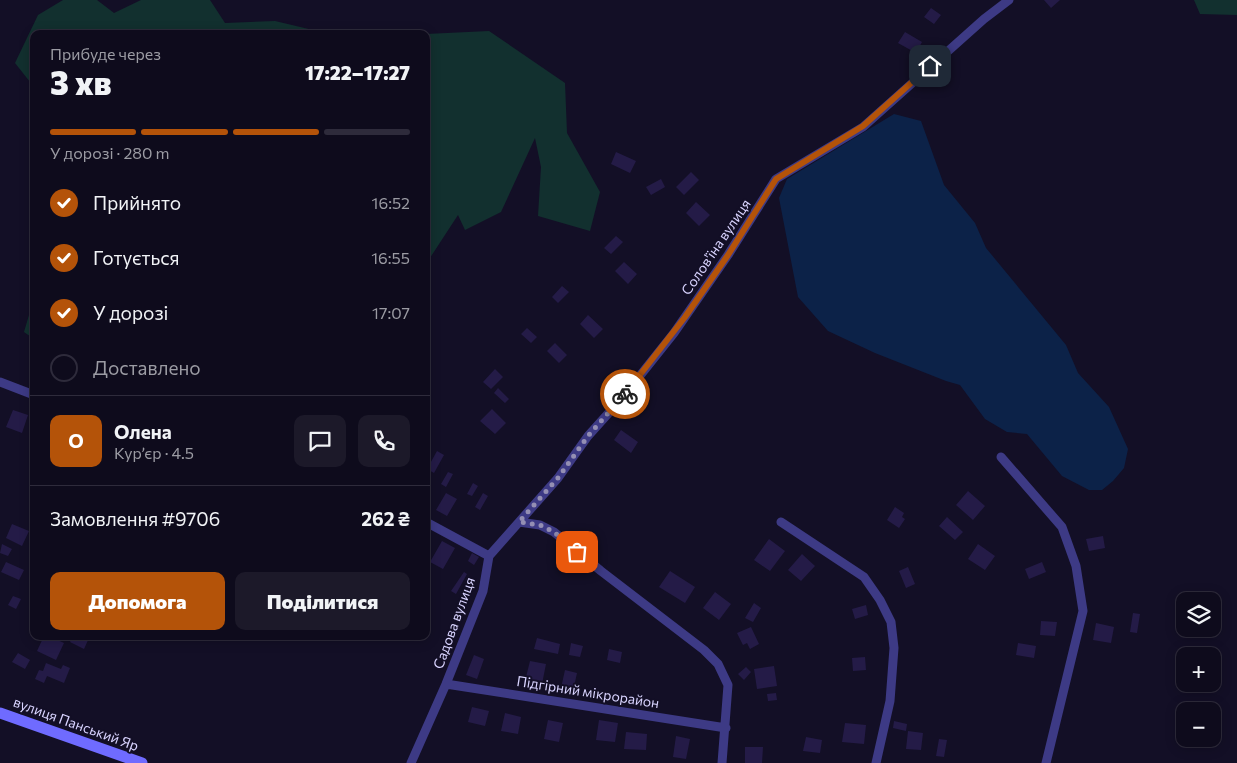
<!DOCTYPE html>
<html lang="uk">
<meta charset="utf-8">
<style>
:root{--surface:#0e0b1c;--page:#1c1929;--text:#f1f3f6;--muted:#9b9ba3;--line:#2e2b3b;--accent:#b45309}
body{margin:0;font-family:Commissioner,sans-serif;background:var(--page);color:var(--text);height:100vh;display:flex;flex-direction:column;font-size:19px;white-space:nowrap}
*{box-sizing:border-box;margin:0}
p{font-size:16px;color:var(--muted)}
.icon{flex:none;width:28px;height:28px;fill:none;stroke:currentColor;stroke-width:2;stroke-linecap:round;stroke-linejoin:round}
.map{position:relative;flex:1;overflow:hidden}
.panel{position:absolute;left:30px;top:30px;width:400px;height:610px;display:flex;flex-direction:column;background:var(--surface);border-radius:10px;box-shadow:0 2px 12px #0003,0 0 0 1px var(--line)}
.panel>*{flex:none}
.controls{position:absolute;left:1176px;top:592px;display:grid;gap:10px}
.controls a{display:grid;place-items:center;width:45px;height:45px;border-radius:10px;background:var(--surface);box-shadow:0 2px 12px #0003,0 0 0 1px var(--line);font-size:25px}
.pin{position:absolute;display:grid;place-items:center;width:42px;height:42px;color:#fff;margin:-21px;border-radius:10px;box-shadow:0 2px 8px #0006}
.courier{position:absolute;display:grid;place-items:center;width:50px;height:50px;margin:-25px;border:4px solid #b45309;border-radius:50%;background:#fff;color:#222;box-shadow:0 1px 6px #0007}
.head em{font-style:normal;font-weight:800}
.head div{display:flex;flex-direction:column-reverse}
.head{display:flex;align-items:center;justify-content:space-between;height:85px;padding:0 20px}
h1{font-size:32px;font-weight:800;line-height:38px}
.bar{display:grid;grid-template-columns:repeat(4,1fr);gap:8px 5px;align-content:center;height:60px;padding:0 20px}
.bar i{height:6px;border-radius:4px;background:var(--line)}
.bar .on{background:var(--accent)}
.bar p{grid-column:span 4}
.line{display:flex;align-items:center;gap:12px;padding:0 20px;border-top:1px solid var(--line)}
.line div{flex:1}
.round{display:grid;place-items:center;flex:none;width:52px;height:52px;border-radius:10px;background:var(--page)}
ol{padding:0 20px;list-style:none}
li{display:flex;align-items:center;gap:15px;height:55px}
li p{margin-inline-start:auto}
li .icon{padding:5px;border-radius:50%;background:var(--accent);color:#fff;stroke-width:4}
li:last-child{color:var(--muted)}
li i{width:28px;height:28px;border:2px solid var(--line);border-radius:50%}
.action{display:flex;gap:10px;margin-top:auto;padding:10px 20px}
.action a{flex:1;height:58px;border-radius:10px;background:var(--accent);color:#fff;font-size:20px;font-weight:800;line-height:58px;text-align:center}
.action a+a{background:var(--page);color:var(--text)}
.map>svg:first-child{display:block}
.green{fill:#12302f}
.water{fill:#0c2248}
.building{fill:#241b47}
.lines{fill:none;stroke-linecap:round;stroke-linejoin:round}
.street{stroke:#3d3a85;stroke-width:9}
.secondary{stroke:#6f6bff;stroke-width:11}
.done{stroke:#948fb3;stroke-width:5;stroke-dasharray:0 9}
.route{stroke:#b45309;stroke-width:6}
.labels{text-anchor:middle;stroke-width:4;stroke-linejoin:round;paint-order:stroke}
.street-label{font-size:14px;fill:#d9d4ff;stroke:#130f26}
</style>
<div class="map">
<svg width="1237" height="763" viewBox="0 0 1237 763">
<rect width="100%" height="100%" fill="#130f26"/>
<path class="green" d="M63 0H97L114 13 141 0H210L225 23 275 21 317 31 362 34H34V87L15 63 38 15Z
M1194 0H1237V15L1200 14Z
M489 31 565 83 567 133 600 192 590 231 538 216 541 167 535 138 501 212 465 230 458 215 426 264V34Z
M34 298V339L24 332Z"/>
<path class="water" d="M894 114 921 121 944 185 975 223 986 248 1066 345 1078 373 1109 407 1128 449 1124 468 1113 481 1102 490H1089L1062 476 1027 434 1007 432 985 419 960 385 946 381 875 353 828 331 798 297 779 198 787 179Z"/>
<path class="building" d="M1044 0H1060L1051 8Z
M931 8 941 15 934 24 924 17Z
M905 32 922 42 916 53 898 43Z
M616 152 636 161 630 173 611 164Z
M691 172 699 180 684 195 676 187Z
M661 179 665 187 651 195 646 187Z
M696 202 710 215 699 226 686 213Z
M616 236 623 242 611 254 604 248Z
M624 262 637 274 628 284 615 271Z
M562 286 569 292 558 303 552 297Z
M588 315 603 329 594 338 580 324Z
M527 328 537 337 531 343 521 334Z
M555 343 567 355 559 363 547 351Z
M495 369 503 377 491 389 483 382Z
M498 388 509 399 505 403 494 393Z
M492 409 506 423 495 434 480 421Z
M13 410 28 415 22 433 6 427Z
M621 430 638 442 631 453 614 440Z
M437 451 444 455 434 473 427 469Z
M448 472 453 474 446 487 441 484Z
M473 483 478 486 472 496 467 494Z
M968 491 985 506 973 520 956 505Z
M446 493 457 499 447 516 436 510Z
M483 493 488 496 480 510 475 507Z
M895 507 904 513 902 517 905 519 899 528 887 520Z
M947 517 963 532 955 540 939 526Z
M12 524 29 531 22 546 6 538Z
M1103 536 1105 548 1089 551 1086 539Z
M769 539 785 551 770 571 754 560Z
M442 541 455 548 443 569 430 562Z
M2 544 12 549 8 556 0 553Z
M978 544 995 556 985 570 968 559Z
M472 553 479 557 474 565 468 561Z
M802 554 815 566 801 581 788 570Z
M6 562 24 570 19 580 1 572Z
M1042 562 1046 572 1029 579 1025 569Z
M908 567 915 584 906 588 899 571Z
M670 571 695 587 685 603 659 587Z
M464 572 467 574 456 594 451 591Z
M715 592 731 604 719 620 703 608Z
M13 596 21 599 16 609 8 605Z
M754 603 761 608 753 622 745 618Z
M866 605 868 615 855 619 852 609Z
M1133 613 1140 614 1137 633 1130 632Z
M1041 621 1057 622 1055 636 1040 635Z
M1096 623 1114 627 1111 643 1093 640Z
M751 627 759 644 750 649 747 643 743 645 737 633Z
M44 636H49L64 643 56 660 37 651Z
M73 636 89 638 84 649 70 642Z
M537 638 560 644 558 654 534 649Z
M571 643 583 646 580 657 569 655Z
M1018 643 1036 646 1034 658 1016 655Z
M609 649 622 652 620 663 607 660Z
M18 653 30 660 25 669 12 662Z
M474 655 484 659 477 679 466 675Z
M865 657 866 670 853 671 852 658Z
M530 661 546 664 542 684 525 681Z
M46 663 61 669 63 665 70 668 64 683 47 676 44 683 35 679 39 670 43 671Z
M774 666 777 686 757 689 754 669Z
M746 667 751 672 744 680 738 674Z
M565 670 577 673 573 691 561 688Z
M776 693 777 700 768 701 767 694Z
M472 707 489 711 485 726 468 722Z
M505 713 521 717 518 734 501 731Z
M548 720 563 723 559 742 544 739Z
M599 720 618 723 615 742 596 740Z
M894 721 907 724 906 731 893 728Z
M845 723 866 725 864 744 842 742Z
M908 731 923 733 921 750 906 749Z
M626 732 647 734 646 750 624 749Z
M676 736 690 739 686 759 673 757Z
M806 737 822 740 820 753 803 751Z
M939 739 947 740 944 757 936 756Z
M745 747H763L762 763H745Z"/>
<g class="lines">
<path class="street" d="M0 382 34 395
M1001 457 1062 527 1076 566 1083 611 1046 763
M519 522 540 525 554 532 601 571 704 650 718 664 728 685 722 763
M781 522 864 577 880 600 891 622 894 648 890 701 876 763
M489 556 558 478 588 436 623 397 674 333 728 255 776 179 863 127 984 19 1009 0
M446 684 726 728
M411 763 446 684 483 591 489 556 426 522"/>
<path class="secondary" d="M0 713 142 763"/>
</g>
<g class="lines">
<path class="done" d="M577 552 554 532 540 525 519 522 558 478 588 436 625 394"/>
<path class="route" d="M625 394 685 317 728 255 776 179 863 126 930 66"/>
</g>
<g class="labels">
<g class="street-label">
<text transform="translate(716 247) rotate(-56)" y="5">Солов'їна вулиця</text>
<text transform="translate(454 623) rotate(-70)" y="5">Садова вулиця</text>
<text transform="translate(588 692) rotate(9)" y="5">Підгірний мікрорайон</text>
<text transform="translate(76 724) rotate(20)" y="5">вулиця Панський Яр</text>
</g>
</g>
</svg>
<div class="controls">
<a><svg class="icon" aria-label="layers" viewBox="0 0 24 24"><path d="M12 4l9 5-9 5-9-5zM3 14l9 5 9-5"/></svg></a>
<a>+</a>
<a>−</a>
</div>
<div class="pin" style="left:577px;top:552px;background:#ea580c"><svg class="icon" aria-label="bag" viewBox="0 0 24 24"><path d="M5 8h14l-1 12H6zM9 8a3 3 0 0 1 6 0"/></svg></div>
<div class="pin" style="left:930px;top:66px;background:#1f2937"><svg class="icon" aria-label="home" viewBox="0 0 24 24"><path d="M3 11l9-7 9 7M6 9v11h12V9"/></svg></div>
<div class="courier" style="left:625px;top:394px"><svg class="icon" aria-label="bike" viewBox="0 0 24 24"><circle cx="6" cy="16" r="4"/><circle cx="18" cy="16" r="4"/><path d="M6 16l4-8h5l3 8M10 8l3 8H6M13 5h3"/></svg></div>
<section class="panel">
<div class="head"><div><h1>3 хв</h1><p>Прибуде через</p></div><em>17:22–17:27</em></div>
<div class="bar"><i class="on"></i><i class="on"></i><i class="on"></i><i></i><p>У дорозі · 280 m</p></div>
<ol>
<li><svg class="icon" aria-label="check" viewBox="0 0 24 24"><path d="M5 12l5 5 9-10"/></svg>Прийнято<p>16:52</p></li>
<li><svg class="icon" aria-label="check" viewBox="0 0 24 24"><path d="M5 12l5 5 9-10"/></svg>Готується<p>16:55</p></li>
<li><svg class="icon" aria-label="check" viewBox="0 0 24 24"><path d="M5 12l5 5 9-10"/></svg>У дорозі<p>17:07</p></li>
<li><i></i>Доставлено</li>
</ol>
<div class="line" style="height:90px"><b class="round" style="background:var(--accent);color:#fff">О</b><div><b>Олена</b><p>Кур’єр · 4.5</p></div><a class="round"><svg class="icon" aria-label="chat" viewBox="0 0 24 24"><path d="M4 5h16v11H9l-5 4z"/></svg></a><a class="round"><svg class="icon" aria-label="phone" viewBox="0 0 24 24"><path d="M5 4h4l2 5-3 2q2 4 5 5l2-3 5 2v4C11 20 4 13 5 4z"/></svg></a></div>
<div class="line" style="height:65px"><div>Замовлення #9706</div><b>262 ₴</b></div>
<div class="action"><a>Допомога</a><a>Поділитися</a></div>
</section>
</div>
